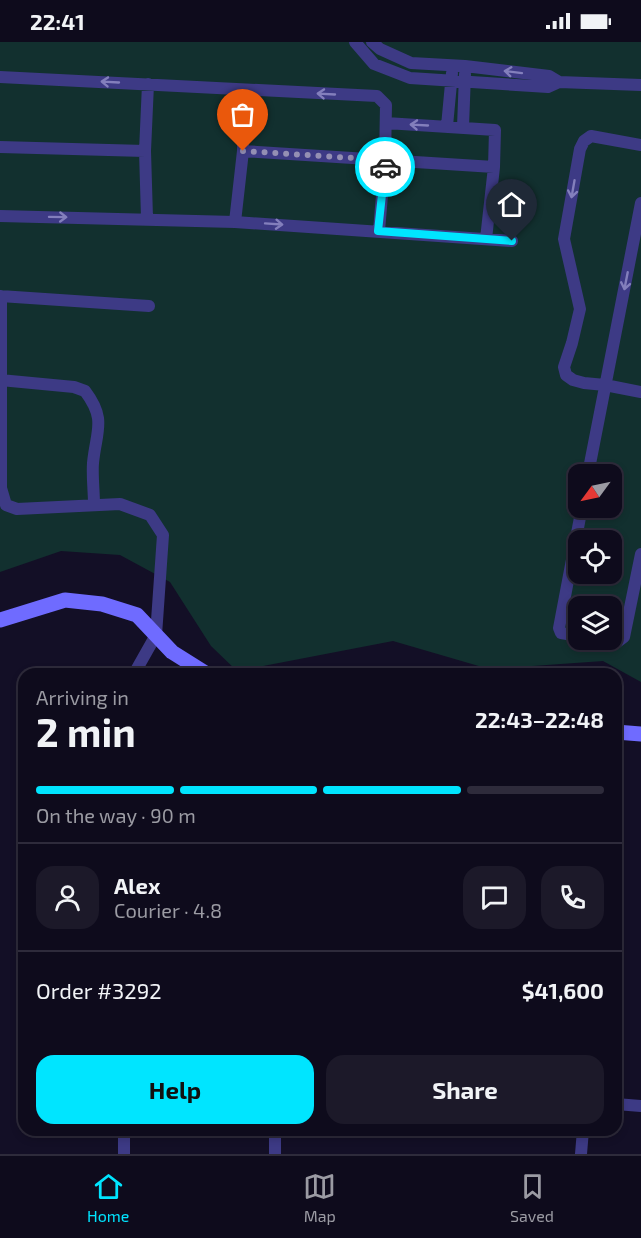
<!DOCTYPE html>
<meta charset="utf-8">
<style>
:root{--surface:#0e0b1c;--page:#1c1929;--text:#f1f3f6;--muted:#9b9ba3;--line:#2e2b3b;--accent:#00e5ff}
body{margin:0;font-family:"Exo 2",sans-serif;background:var(--page);color:var(--text);height:100vh;display:flex;flex-direction:column;font-size:22px;white-space:nowrap}
*{box-sizing:border-box;margin:0}
p{font-size:20px;color:var(--muted)}
.icon{flex:none;width:33px;height:33px;fill:none;stroke:currentColor;stroke-width:2;stroke-linecap:round;stroke-linejoin:round}
.map{position:relative;flex:1;overflow:hidden}
.sheet{position:absolute;left:18px;top:626px;width:604px;height:468px;display:flex;flex-direction:column;background:var(--surface);border-radius:18px;box-shadow:0 3px 9px #0003,0 0 0 2px var(--line)}
.sheet>*{flex:none}
.needle{width:39px;rotate:237deg}
.buttons{position:absolute;left:568px;top:422px;display:grid;gap:12px}
.buttons a{display:grid;place-items:center;width:54px;height:54px;border-radius:12px;background:var(--surface);box-shadow:0 3px 9px #0003,0 0 0 2px var(--line);font-size:30px}
.pin{position:absolute;display:grid;place-items:center;width:51px;height:51px;color:#fff;margin:-62px -26px;border-radius:50% 50% 50% 0;rotate:-45deg;box-shadow:0 0 6px #0007}
.pin .icon{rotate:45deg}
.courier{position:absolute;display:grid;place-items:center;width:60px;height:60px;margin:-30px;border:4px solid #00e5ff;border-radius:50%;background:#fff;color:#222;box-shadow:0 2px 8px #0007}
.headline em{font-style:normal;font-weight:700}
.headline div{display:flex;flex-direction:column-reverse}
.headline{display:flex;align-items:center;justify-content:space-between;height:102px;padding:0 18px}
h1{font-size:39px;font-weight:700;line-height:45px}
.bar{display:grid;grid-template-columns:repeat(4,1fr);gap:9px 6px;align-content:center;height:72px;padding:0 18px}
.bar i{height:8px;border-radius:4px;background:var(--line)}
.bar .current{background:var(--accent)}
.bar p{grid-column:span 4}
.line{display:flex;align-items:center;gap:15px;padding:0 18px;border-top:2px solid var(--line)}
.line div{flex:1}
.round{display:grid;place-items:center;flex:none;width:63px;height:63px;border-radius:18px;background:var(--page)}
.cta{display:flex;gap:12px;margin-top:auto;padding:12px 18px}
.cta a{flex:1;height:69px;border-radius:18px;background:var(--accent);color:#111;font-size:24px;font-weight:700;line-height:69px;text-align:center}
.cta a+a{background:var(--page);color:var(--text)}
.status{display:flex;justify-content:space-between;align-items:center;height:42px;padding:0 30px;background:var(--surface);direction:ltr}
.status svg{height:16px;fill:currentColor}
.menu{display:flex;justify-content:space-around;align-items:center;height:84px;border-top:2px solid var(--line);background:var(--surface);font-size:16px;color:var(--muted)}
.menu a{display:grid;justify-items:center;gap:3px}
.menu .current{color:var(--accent)}
.map>svg:first-child{display:block}
.green{fill:#12302f;fill-rule:evenodd}
.lines{fill:none;stroke-linecap:round;stroke-linejoin:round}
.street{stroke:#3d3a85;stroke-width:12}
.secondary{stroke:#6f6bff;stroke-width:15}
.oneway{stroke:#837fbc}
.done{stroke:#948fb3;stroke-width:6;stroke-dasharray:0 10.8}
.route{stroke:#00e5ff;stroke-width:8}
</style>
<div class="status"><b>22:41</b><svg viewBox="0 0 49 12"><path d="M0 12V9h3v3zM5 12V6h3v6zM10 12V3h3v9zM15 12V0h3v12zM26 1h20v11H26zM47 4h2v5h-2z"/></svg></div>
<div class="map">
<svg width="641" height="1112" viewBox="0 0 641 1112">
<rect width="100%" height="100%" fill="#130f26"/>
<path class="green" d="M0 0H641V640L603 619 489 627 393 599 237 629 211 604 170 540 120 513 61 509 0 530ZM579 432H612V465H579ZM579 498H612V531H579ZM579 564H612V597H579Z"/>
<g class="lines">
<path class="street" d="M355 0 374 22 410 36 548 45 559 40 641 43
M372 0 380 7 411 21 465 24 549 34 559 40
M0 35 377 54 386 63 385 118 379 189
M386 81 495 88 494 125 486 197
M447 84 452 31
M463 85 465 32
M641 103 591 94 584 99 580 107 564 197 580 267 572 301 564 325 566 333 573 338 584 341 605 343 641 350
M0 105 145 109
M243 109 494 125
M0 174 235 180 512 199
M147 176 145 109 148 42
M235 180 243 109 244 48
M0 254 149 264
M1 254V446L6 463
M0 338 74 345 85 349C107 378 96 389 93 421 92 434 94 449 94 463
M588 432 641 161
M6 463 17 467 120 462 150 473 163 493 156 593 134 632
M579 594 561 591 559 586 582 465
M595 597 616 601 624 595 641 512
M616 1062 641 1064
M275 1088V1112
M124 1112V1088
M581 1112 583 1088"/>
<path class="secondary" d="M0 578 65 558 102 562 137 573 172 610 207 632
M616 690 641 692"/>
</g>
<defs><path id="oneway-shaft" d="M-6 0H5M1.5-3L5.5 0L1.5 3" fill="none" stroke-width="1.6" stroke-linecap="round" stroke-linejoin="round" transform="scale(1.5)"/></defs>
<g class="oneway">
<use href="#oneway-shaft" transform="translate(513 30) rotate(-173)"/>
<use href="#oneway-shaft" transform="translate(110 40) rotate(-177)"/>
<use href="#oneway-shaft" transform="translate(326 52) rotate(-177)"/>
<use href="#oneway-shaft" transform="translate(419 83) rotate(-177)"/>
<use href="#oneway-shaft" transform="translate(573 147) rotate(100)"/>
<use href="#oneway-shaft" transform="translate(58 175) rotate(1)"/>
<use href="#oneway-shaft" transform="translate(274 182) rotate(4)"/>
<use href="#oneway-shaft" transform="translate(626 239) rotate(101)"/>
</g>
<g class="lines">
<path class="done" d="M243 109 385 118V125"/>
<path class="route" d="M385 125 378 189 512 199"/>
</g>
</svg>
<div class="buttons">
<a><svg class="needle" viewBox="-14 -14 28 28"><path d="M0-13l5 13h-10z" fill="#e53935"/><path d="M0 13l5-13h-10z" fill="#9b9ba3"/></svg></a>
<a><svg class="icon" aria-label="locate" viewBox="0 0 24 24"><circle cx="12" cy="12" r="6"/><path d="M12 2v4M12 18v4M2 12h4M18 12h4"/></svg></a>
<a><svg class="icon" aria-label="layers" viewBox="0 0 24 24"><path d="M12 4l9 5-9 5-9-5zM3 14l9 5 9-5"/></svg></a>
</div>
<div class="pin" style="left:243px;top:109px;background:#ea580c"><svg class="icon" aria-label="bag" viewBox="0 0 24 24"><path d="M5 8h14l-1 12H6zM9 8a3 3 0 0 1 6 0"/></svg></div>
<div class="pin" style="left:512px;top:199px;background:#1f2937"><svg class="icon" aria-label="home" viewBox="0 0 24 24"><path d="M3 11l9-7 9 7M6 9v11h12V9"/></svg></div>
<div class="courier" style="left:385px;top:125px"><svg class="icon" aria-label="car" viewBox="0 0 24 24"><path d="M5 17H2v-5l4-1 3-4h7l3 4 3 1v5h-3M9 17h6M6 11h13"/><circle cx="7" cy="17" r="2"/><circle cx="17" cy="17" r="2"/></svg></div>
<section class="sheet">
<div class="headline"><div><h1>2 min</h1><p>Arriving in</p></div><em>22:43–22:48</em></div>
<div class="bar"><i class="current"></i><i class="current"></i><i class="current"></i><i></i><p>On the way · 90 m</p></div>
<div class="line" style="height:108px"><a class="round"><svg class="icon" aria-label="person" viewBox="0 0 24 24"><circle cx="12" cy="8" r="4"/><path d="M4 21q1-7 8-7t8 7"/></svg></a><div><b>Alex</b><p>Courier · 4.8</p></div><a class="round"><svg class="icon" aria-label="chat" viewBox="0 0 24 24"><path d="M4 5h16v11H9l-5 4z"/></svg></a><a class="round"><svg class="icon" aria-label="phone" viewBox="0 0 24 24"><path d="M5 4h4l2 5-3 2q2 4 5 5l2-3 5 2v4C11 20 4 13 5 4z"/></svg></a></div>
<div class="line" style="height:78px"><div>Order #3292</div><b>$41,600</b></div>
<div class="cta"><a>Help</a><a>Share</a></div>
</section>
</div>
<nav class="menu">
<a class="current"><svg class="icon" aria-label="home" viewBox="0 0 24 24"><path d="M3 11l9-7 9 7M6 9v11h12V9"/></svg>Home</a>
<a><svg class="icon" aria-label="map" viewBox="0 0 24 24"><path d="M3 6l6-2 6 2 6-2v14l-6 2-6-2-6 2zM9 4v14M15 6v14"/></svg>Map</a>
<a><svg class="icon" aria-label="saved" viewBox="0 0 24 24"><path d="M7 4h10v16l-5-4-5 4z"/></svg>Saved</a>
</nav>
